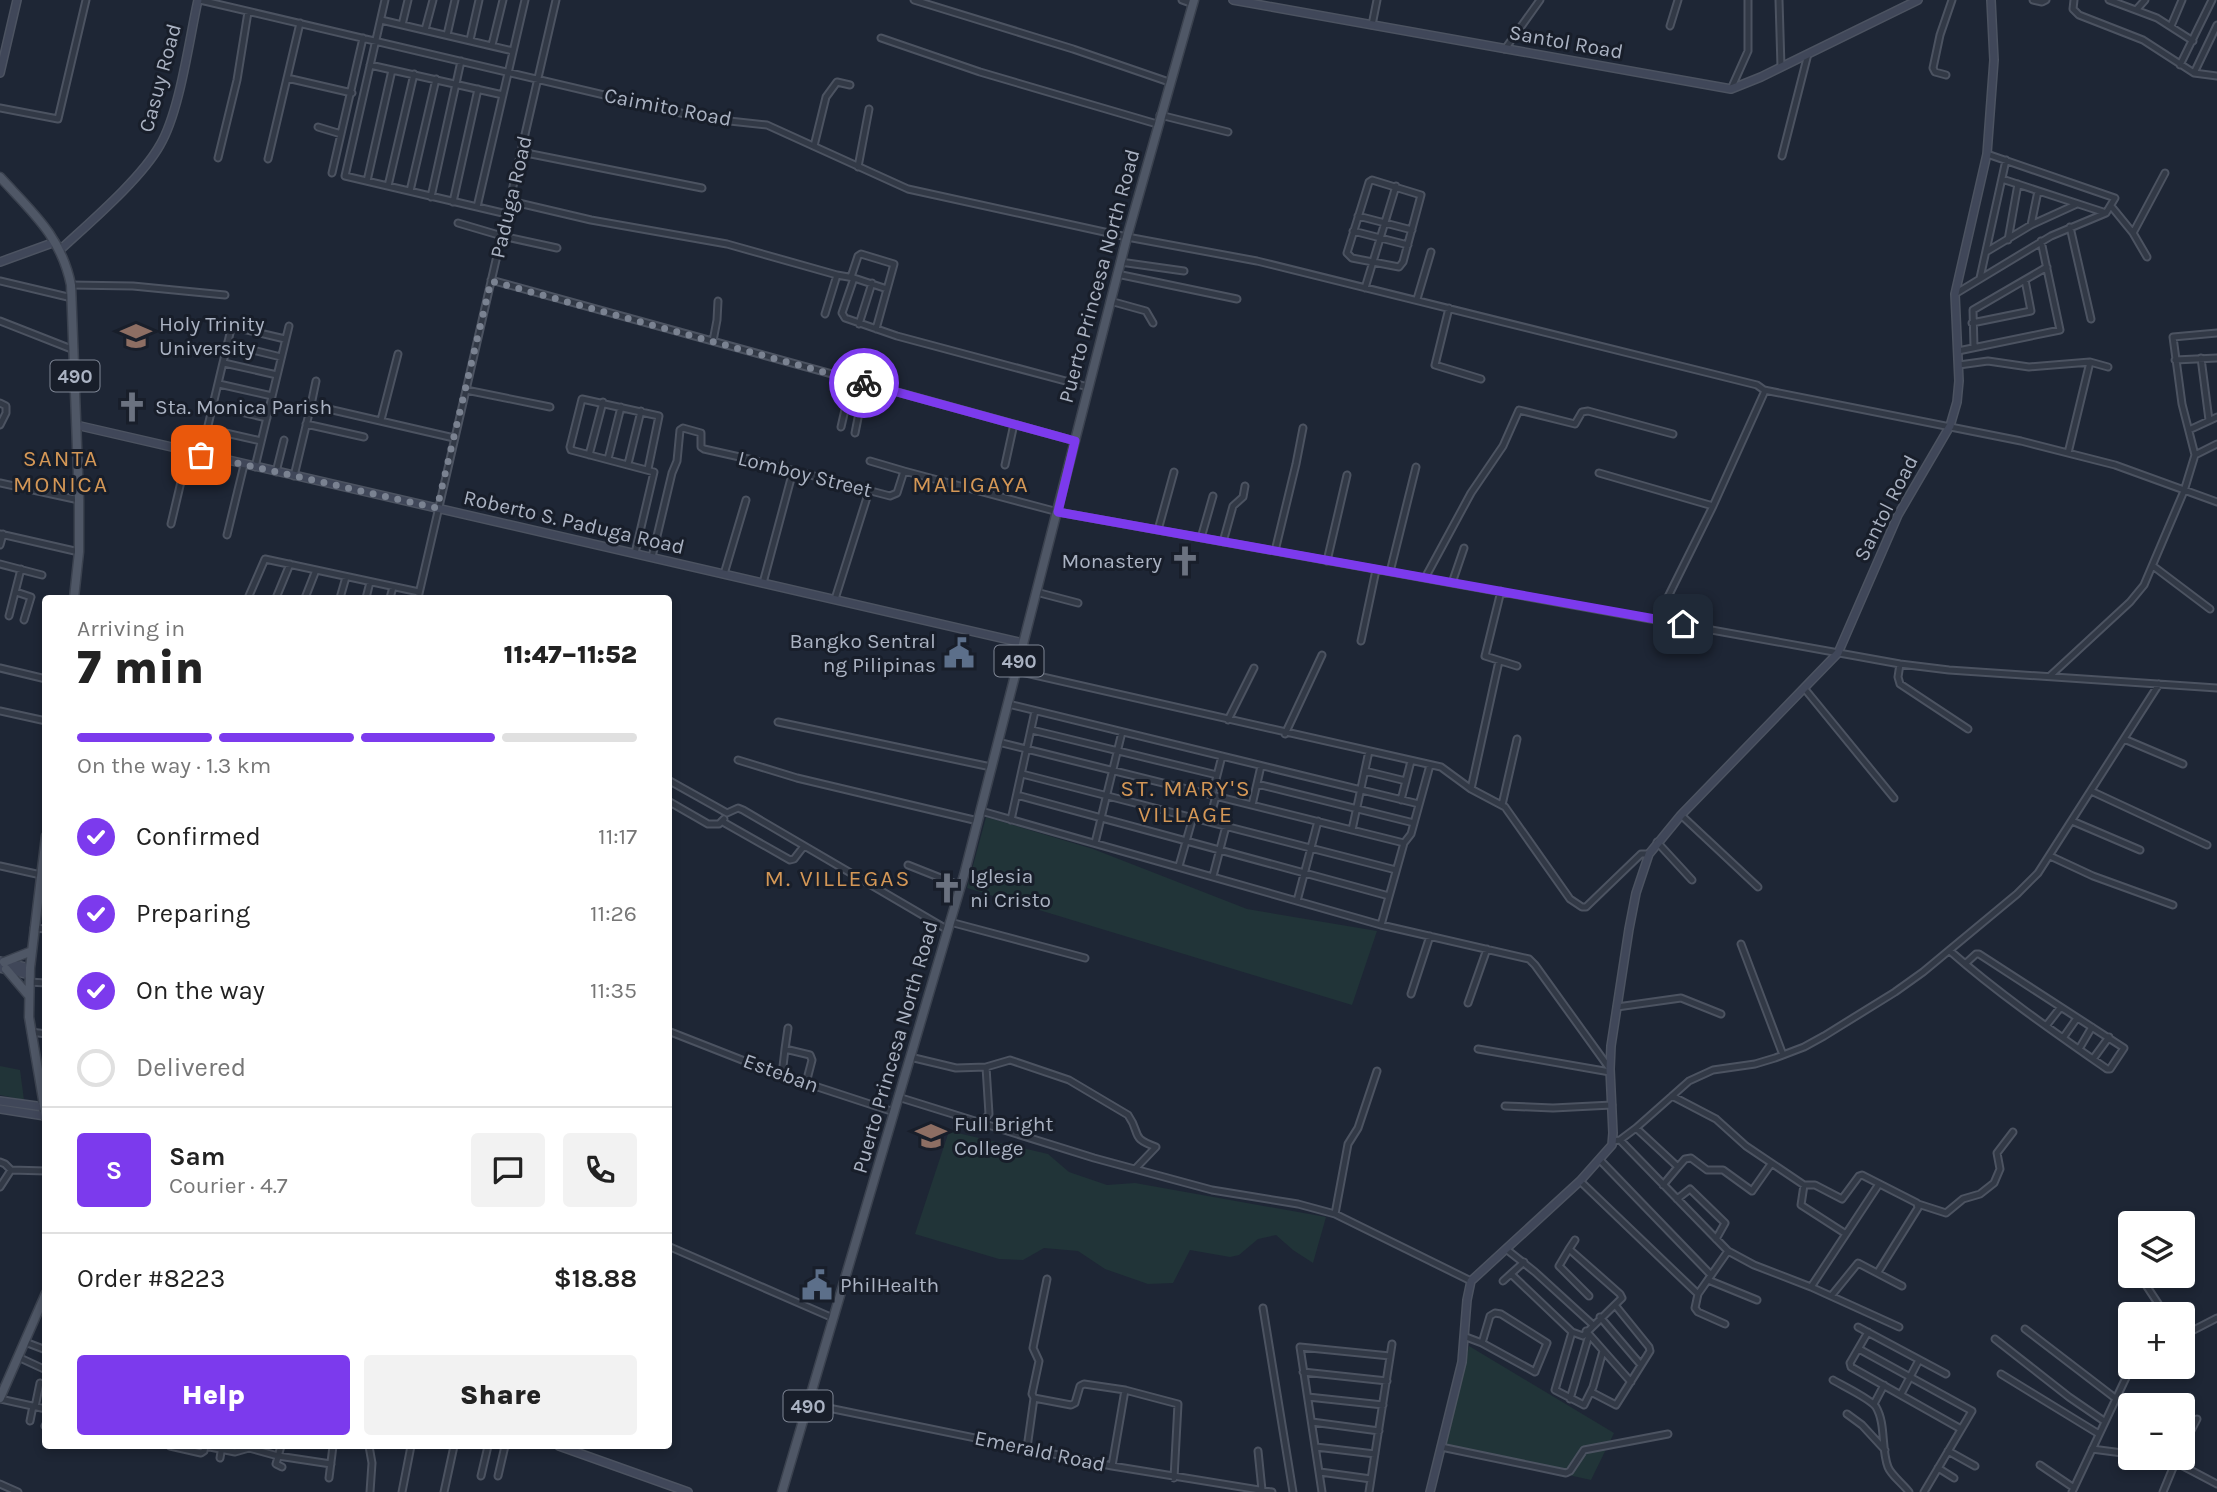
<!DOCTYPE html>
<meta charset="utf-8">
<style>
:root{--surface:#fff;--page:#f2f2f2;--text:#222;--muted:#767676;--line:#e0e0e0;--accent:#7c3aed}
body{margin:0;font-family:Karla,sans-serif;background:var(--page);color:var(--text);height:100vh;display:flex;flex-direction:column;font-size:26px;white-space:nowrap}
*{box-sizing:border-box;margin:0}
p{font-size:23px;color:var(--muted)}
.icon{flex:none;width:38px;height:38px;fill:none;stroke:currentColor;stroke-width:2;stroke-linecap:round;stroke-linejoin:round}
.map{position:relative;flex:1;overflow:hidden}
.details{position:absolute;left:42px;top:595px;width:630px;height:854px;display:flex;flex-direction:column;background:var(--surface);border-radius:7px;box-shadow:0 4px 10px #0003}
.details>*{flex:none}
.controls{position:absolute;left:2118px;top:1211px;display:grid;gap:14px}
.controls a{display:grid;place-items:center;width:77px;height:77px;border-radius:7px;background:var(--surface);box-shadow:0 4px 10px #0003;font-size:35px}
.pin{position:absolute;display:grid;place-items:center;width:60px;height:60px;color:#fff;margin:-30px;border-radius:14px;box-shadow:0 4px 10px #0006}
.courier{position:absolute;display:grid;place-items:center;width:70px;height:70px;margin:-35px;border:5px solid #7c3aed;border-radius:50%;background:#fff;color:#222;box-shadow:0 2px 9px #0007}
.head em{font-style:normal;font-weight:800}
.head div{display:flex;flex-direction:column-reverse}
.head{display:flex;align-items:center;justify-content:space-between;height:119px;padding:0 35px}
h1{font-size:46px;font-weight:800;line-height:52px}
.bar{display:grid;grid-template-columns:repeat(4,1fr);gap:10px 7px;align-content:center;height:84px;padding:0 35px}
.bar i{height:9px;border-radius:5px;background:var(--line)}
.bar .on{background:var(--accent)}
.bar p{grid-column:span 4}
.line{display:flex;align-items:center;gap:18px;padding:0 35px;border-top:2px solid var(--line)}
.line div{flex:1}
.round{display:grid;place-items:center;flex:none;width:74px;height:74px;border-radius:7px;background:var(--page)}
ol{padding:0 35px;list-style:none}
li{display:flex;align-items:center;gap:21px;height:77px}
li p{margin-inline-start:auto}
li .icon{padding:7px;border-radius:50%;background:var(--accent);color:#fff;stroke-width:4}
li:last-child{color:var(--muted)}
li i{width:38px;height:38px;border:4px solid var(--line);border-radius:50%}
.button{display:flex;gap:14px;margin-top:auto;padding:14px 35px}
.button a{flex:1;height:80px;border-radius:7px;background:var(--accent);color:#fff;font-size:28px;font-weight:800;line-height:80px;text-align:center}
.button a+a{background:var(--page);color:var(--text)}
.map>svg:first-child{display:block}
.green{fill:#213438}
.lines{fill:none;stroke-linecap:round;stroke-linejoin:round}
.street-casing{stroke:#4c5361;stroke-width:9}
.secondary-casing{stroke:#4c5361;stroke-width:10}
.primary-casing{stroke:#3b424f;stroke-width:11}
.street{stroke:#323946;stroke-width:5}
.secondary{stroke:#404759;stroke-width:7}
.primary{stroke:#4f5766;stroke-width:8}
.done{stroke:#7a8291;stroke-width:7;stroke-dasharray:0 12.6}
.route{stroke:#7c3aed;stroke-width:9}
.labels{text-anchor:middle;stroke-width:6;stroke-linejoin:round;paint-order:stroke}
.shield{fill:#181e2a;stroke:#7f8695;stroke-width:2}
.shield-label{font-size:19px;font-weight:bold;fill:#abb3c3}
.street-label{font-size:21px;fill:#abb3c3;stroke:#181e2a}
.poi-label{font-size:21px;fill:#abb3c3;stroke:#181e2a;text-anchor:start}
.neighbourhood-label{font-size:23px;letter-spacing:2px;fill:#d49756;stroke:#181e2a}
</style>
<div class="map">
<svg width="2217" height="1492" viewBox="0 0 2217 1492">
<rect width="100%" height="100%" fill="#1e2635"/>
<path class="green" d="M986 817 1093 849 1247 909 1377 931 1352 1005 967 888Z
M0 1066 20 1070 24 1100 0 1095Z
M949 1131 1048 1154 1069 1172 1107 1185 1135 1183 1326 1217 1313 1263 1293 1250 1276 1235 1258 1239 1239 1255 1230 1257 1190 1250 1173 1283 1148 1284 1105 1269 1078 1251 1044 1248 1023 1260 999 1259 915 1234Z
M1469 1346 1614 1433 1591 1480 1445 1448Z"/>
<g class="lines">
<g class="street-casing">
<path id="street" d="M200 0 702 118 767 125 908 189 1127 237 1257 261 1757 385 1764 390V393L1713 506 1657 619
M385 0 345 176 507 214
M914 0 1073 49 1169 82
M1182 0 1193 4
M1779 0 1781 67
M2033 0 2042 2 2046 0
M2074 0 2073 9 2079 15 2143 40 2194 73 2217 76
M2109 0 2157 18 2193 41
M2137 9 2145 0
M381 20 513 51
M402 25 408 0
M1372 25 1377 0
M1670 26 1678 0
M2171 26 2182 0
M425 30 433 0
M447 35 455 0
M881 38 980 72 1157 124
M470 40 479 0
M492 45 503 0
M1505 49 1540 0
M370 65 503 95
M2180 65 2212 0
M2194 73 2217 25
M1946 75 1935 72 1933 68 1940 35 1952 0
M287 78 352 93
M1731 89 1748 51V0
M0 108 58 119 86 0
M1160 115 1228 132
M318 127 341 134
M814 146 826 97 837 82 850 85
M521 152 702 188
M1782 156 1808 54
M218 158 237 80 248 12
M268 159 300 23
M858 167 869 109
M332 173 363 38
M2002 179 2106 213
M1372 180 1421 195 1403 262 1399 267 1352 258 1347 253 1369 182Z
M367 181 392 70
M388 186 414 74
M410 191 436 79
M431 197 461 61
M510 201 591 220 727 244 837 275 854 278 887 289
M453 202 478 89
M2111 206 2133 233 2147 257
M477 207 525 0
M1358 216 1412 230
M458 223 502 236 557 248
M2031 225 2038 191
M2070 227 2091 319
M1353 231 1408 245
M2133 233 2165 173
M2008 240 2018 184
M1986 252 2031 225 2077 204
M1120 262 1184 271
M1117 274 1237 299
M851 277 858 256 861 254 894 264 876 329
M854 278 842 313 845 318 897 336 1088 387
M1980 278 2006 160
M491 280 1075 441
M0 281 72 298
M71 285 133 286 225 295
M1365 288 1396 186
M1955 294 2051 236 2106 213 2115 198 1987 154
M1417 299 1431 252
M1110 301 1146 311 1153 323
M1449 308 1435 365 1481 379
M825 314 837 275
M0 321 74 350
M1972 323 2031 311 2025 280
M859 324 872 283
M713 341 717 320 718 301
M228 344 281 357
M1974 347 1973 310 2047 267
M1958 351 2060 330 2041 241
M2201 358 2209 420
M2175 360 2217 358
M224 363 277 375
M1959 365 1988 361 2029 367 2090 362 2108 367
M219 384 272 396
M466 390 550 407
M1764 390 2021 441 2115 465 2217 502
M0 403 6 406V413L0 425
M311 405 316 381
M214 406 267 418
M381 420 398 354
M306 424 364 437
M841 427 852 379
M208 429 261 441
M2189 430 2217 417
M855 433 865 383
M2068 453 2090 362
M201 455 231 329 234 327 285 339
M589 455 603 402
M2195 455 2182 404 2173 337 2217 333
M608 459 621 407
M870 461 904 471
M628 464 641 411
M1005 465 1014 424
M255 467 289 326
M276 472 284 440
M1599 473 1713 506
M294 476 311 405 454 438
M0 483 79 500
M171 524 188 452
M1158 530 1174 472
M0 534 79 552
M227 535 244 465
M1201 538 1213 496
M1223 542 1233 506 1243 497 1245 486
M0 545 3 534
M1275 551 1296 464 1303 428
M635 553 654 472 571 450 570 447 582 399 659 416 648 469
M652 557 672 473 677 461 680 430 683 428 701 433V447L704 449 753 460 890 496 897 493 904 471 1058 512 1900 664 1949 670 2217 688
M1327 561 1347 475
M0 564 42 575
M2153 566 2210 609
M1390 572 1416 467
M724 574 746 500
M1425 578 1471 493 1503 446 1519 410 1575 424 1582 412 1588 411 1673 434
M763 583 793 471
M1452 583 1464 548
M1501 591 1485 656 1517 666
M16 592 31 597 24 620
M1036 592 1078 603
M248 598 265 559 419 592
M276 598 290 564
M305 598 316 570
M340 598 346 577
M366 598 370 582
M390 598 393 587
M418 598 556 0
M835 599 869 491
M9 616 21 569
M1361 641 1376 570
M1900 664 1898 677 1900 684 1968 729
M0 668 46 679
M1016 671 1441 767 1471 789 1505 807 1570 899 1582 907H1586L1641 854H1649
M2050 676 2130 602 2144 585 2184 491 2195 455 2217 444
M1804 688 1894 798
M1008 704 1419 804
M0 711 46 721
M1228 720 1254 668
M778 722 991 767
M1032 730 1217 775
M1285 734 1322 655
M2124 739 2183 764
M998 742 1404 843
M738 760 797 778 978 821
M1365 771 1406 781
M1022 774 1396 870
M668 780 727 813 738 808 743 810 948 930
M1257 784 1414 823
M1471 789 1499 661
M2091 791 2207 845
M1017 795 1389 896
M1212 795 1222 756
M1401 800 1411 761
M668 801 708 824H719L724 819
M1252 805 1261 766
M1502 805 1517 739
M981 811 1381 925 1529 959 1535 965 1610 1069
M1681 815 1758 887
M1011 820 1035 711
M2072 821 2140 850
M723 822 790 860 794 859 804 846
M1209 822 1216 796
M1352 830 1369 751
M1657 842 1692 880
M1095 843 1122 732
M2050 856 2093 876 2173 905
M908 865 961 886
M0 866 41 875
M1179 866 1193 817
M1213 876 1226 826
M1297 901 1318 821
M950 922 1085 958
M1381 925 1404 843 1411 834 1430 765
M34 928 46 929
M1741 944 1783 1055
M1950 951C1999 994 2054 1032 2107 1069H2110L2124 1048 1979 954H1976L1965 964
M29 982 46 983
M1411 994 1430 936
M1468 1003 1487 949
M1617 1007 1681 998 1721 1014
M2046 1026 2060 1008
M668 1031 775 1073 894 1112
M31 1032 46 1034
M2063 1038 2077 1018
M785 1049 788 1028
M1478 1049 1610 1072
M2079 1049 2092 1027
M910 1057 956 1068 986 1067 1010 1060 1069 1080 1128 1115C1142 1135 1129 1137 1156 1147L1135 1169
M2093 1059 2109 1037
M782 1075 785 1049 810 1055 812 1060 806 1083
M1672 1096 1716 1119 1746 1146 1804 1185H1815L1842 1199 1859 1176 1862 1175 1917 1203 1918 1208 1878 1272
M898 1097 1094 1158 1212 1190 1298 1204 1335 1214 1471 1281
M1505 1106 1553 1108 1612 1105
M977 1122 985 1119 989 1114 986 1067
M1636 1128 1678 1167 1663 1185
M1620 1140 1728 1251 1754 1265 1811 1287 1879 1184
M1613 1141 1620 1140 1636 1128 1689 1081 1713 1070 1755 1064 1775 1058 1804 1047 1824 1036 1895 992 1923 972 2017 894 2038 873 2159 684
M1600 1160 1711 1275
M0 1162 5 1164 11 1170
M1678 1167 1685 1159 1691 1158 1707 1170H1723L1752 1191 1771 1164
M1580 1181 1698 1294
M1804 1185 1801 1205 1846 1234
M0 1187 11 1170 46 1171
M1677 1199 1690 1189 1725 1223 1716 1239
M1918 1204 1946 1213 1963 1199 1980 1194 1994 1183 2000 1169 1997 1153 2013 1132
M1335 1214 1348 1144 1358 1128 1377 1071
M668 1246 833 1318
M1506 1249 1535 1272 1592 1324
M1569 1249 1559 1266 1589 1296
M1511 1274 1572 1332 1555 1390 1584 1405 1593 1387 1603 1351
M2140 1276 2165 1314
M1708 1280 1757 1300
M1503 1281 1524 1262
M1811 1287 1899 1327
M1832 1295 1858 1263 1902 1286
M1263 1308 1293 1492
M1600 1317 1641 1365
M1725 1324 1698 1312 1695 1308 1698 1294 1728 1251
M1858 1327 1946 1374
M2025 1329 2115 1398
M1586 1331 1631 1382
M1572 1332 1583 1336 1622 1298 1620 1294 1569 1249 1575 1240
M1868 1332 1850 1363 1851 1367 1961 1429
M2182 1336 2217 1318
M1466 1337 1482 1343 1535 1372 1547 1343 1501 1314 1495 1313 1490 1316 1482 1343
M1995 1339 2069 1397 2104 1421
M25 1342 46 1350
M1859 1349 1972 1411 1924 1492
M18 1357 46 1370
M1303 1372 1387 1381
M2001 1374 2099 1434
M1833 1380C1843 1386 1871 1399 1876 1407 1886 1424 1881 1449 1888 1467 1891 1475 1903 1484 1909 1492
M1591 1392 1616 1405 1650 1351 1649 1347 1615 1305
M1901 1394 1919 1360
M1308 1397 1383 1405
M1034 1398 1032 1394 1039 1361 1033 1348 1047 1279
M0 1399 46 1409
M1570 1399 1589 1335
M809 1404 1112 1466 1272 1492
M1874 1404 1884 1385
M35 1407 40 1383
M1847 1414 1862 1425 1885 1450
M30 1421 33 1406
M1312 1422 1379 1431
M45 1426 46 1424
M170 1446 201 1453 204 1451 205 1446
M205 1446 235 1452 249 1448 278 1456 331 1464
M281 1446 276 1464 282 1467
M369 1446 372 1463 370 1492
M1316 1447 1375 1454
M1441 1447 1566 1473 1570 1471 1584 1450 1668 1434
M1027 1448 1034 1398 1071 1405 1075 1403 1080 1386 1084 1384 1125 1390 1178 1404 1174 1478
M2182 1448 2197 1419
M2092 1449 2130 1454
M1258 1451 1262 1490
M1948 1451 1975 1466
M220 1458 222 1446
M2150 1458 2179 1464 2217 1484
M2040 1465 2074 1488
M1112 1466 1125 1390
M1938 1468 1954 1478
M1320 1472 1371 1479
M481 1476 488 1446
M498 1476 505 1446
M329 1478 333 1446
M0 1484 18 1492
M402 1492 411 1446
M444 1492 454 1446
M1322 1492 1300 1347 1390 1356
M1369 1492 1392 1344
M2072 1492 2131 1367
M2163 1492 2177 1458"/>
</g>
<g class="secondary-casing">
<path id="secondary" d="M1233 0 1731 89 1761 77 1918 0
M0 73 17 0
M60 250C89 223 141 179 160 145 180 111 189 40 198 0
M0 262 55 242
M76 425 1023 643
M0 961 30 968
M0 968 30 975
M0 1101 44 1107
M0 1109 45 1116
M559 1446 688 1492
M1430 1492 1462 1362 1467 1300 1471 1281 1580 1181 1612 1145 1613 1133 1610 1069 1611 1046 1629 929 1636 893 1649 854 1681 815 1838 653 1898 515 1950 426 1957 402 1959 381 1955 294 1987 154 1994 60 1991 0"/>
</g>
<g class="primary-casing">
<path id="primary" d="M0 177C32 212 61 236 71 285L79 500V552L74 598
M46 836 30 968 29 1017 46 1117
M4 962 32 951
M6 969 29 996
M0 1398 46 1293
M782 1492 964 875 1127 237 1194 0"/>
</g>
<use href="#street" class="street"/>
<use href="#secondary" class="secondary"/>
<use href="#primary" class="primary"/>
</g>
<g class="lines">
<path class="done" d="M201 455 437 508 491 281 864 383"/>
<path class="route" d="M864 383 1075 441 1058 512 1683 624"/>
</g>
<defs>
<g id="university-bare" transform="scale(2.415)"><path d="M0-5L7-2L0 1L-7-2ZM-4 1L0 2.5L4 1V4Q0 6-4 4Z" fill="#8d6e63" stroke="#181e2a" stroke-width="2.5" paint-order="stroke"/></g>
<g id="church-bare" transform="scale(2.415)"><path d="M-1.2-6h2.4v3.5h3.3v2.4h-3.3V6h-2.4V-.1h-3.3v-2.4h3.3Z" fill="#6b7280" stroke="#181e2a" stroke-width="2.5" paint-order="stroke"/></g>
<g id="civic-bare" transform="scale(2.415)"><path d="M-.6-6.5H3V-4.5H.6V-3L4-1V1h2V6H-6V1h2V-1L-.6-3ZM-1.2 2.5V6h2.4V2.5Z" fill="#5c6f8a" stroke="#181e2a" stroke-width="2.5" paint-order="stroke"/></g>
</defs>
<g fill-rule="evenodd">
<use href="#university-bare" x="136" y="336"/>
<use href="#church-bare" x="132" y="407"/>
<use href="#church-bare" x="1185" y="561"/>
<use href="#civic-bare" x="959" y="653"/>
<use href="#church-bare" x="947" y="888"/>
<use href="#university-bare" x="931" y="1136"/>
<use href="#civic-bare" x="817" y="1285"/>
</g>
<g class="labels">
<g class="shield">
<rect x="50.5" y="360.5" width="49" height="31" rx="5"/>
<rect x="994.5" y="645.5" width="49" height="31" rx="5"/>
<rect x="783.5" y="1390.5" width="49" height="31" rx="5"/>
</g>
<g class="shield-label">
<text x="75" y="383">490</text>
<text x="1019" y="668">490</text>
<text x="808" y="1413">490</text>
</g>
<g class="street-label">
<text transform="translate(1566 42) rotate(10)" y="7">Santol Road</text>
<text transform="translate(160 78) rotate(-75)" y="7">Casuy Road</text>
<text transform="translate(668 107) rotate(11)" y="7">Caimito Road</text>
<text transform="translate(511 197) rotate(-77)" y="7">Paduga Road</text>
<text transform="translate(1099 276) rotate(-75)" y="7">Puerto Princesa North Road</text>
<text transform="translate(805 474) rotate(14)" y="7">Lomboy Street</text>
<text transform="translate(1886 508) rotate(-63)" y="7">Santol Road</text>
<text transform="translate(574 522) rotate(13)" y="7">Roberto S. Paduga Road</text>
<text transform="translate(895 1047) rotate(-74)" y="7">Puerto Princesa North Road</text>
<text transform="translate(781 1073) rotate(20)" y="7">Esteban</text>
<text transform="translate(1040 1451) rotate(12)" y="7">Emerald Road</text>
</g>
<g class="poi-label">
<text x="159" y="331">Holy Trinity<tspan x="159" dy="24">University</tspan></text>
<text x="155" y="414">Sta. Monica Parish</text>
<text x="1162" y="568" text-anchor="end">Monastery</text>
<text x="936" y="648" text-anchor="end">Bangko Sentral<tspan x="936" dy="24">ng Pilipinas</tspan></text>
<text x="970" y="883">Iglesia<tspan x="970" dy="24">ni Cristo</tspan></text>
<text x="954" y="1131">Full Bright<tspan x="954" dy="24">College</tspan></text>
<text x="840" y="1292">PhilHealth</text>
</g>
<g class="neighbourhood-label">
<text x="61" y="466">SANTA<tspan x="61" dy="26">MONICA</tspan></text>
<text x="971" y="492">MALIGAYA</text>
<text x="1186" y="796">ST. MARY'S<tspan x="1186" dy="26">VILLAGE</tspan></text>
<text x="838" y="886">M. VILLEGAS</text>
</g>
</g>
</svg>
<div class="controls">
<a><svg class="icon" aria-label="layers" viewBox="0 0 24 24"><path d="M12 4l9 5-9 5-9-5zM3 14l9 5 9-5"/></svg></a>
<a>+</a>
<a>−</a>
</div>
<div class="pin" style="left:201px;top:455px;background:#ea580c"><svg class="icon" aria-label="bag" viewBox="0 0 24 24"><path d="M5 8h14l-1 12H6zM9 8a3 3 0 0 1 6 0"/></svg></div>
<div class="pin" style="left:1683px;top:624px;background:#1f2937"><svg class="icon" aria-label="home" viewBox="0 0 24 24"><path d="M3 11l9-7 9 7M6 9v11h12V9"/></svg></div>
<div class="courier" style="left:864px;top:383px"><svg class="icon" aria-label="bike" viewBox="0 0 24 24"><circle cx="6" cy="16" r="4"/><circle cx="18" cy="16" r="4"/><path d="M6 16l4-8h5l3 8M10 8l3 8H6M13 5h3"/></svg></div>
<section class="details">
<div class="head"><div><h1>7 min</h1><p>Arriving in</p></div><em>11:47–11:52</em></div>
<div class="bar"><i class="on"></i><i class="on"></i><i class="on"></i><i></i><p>On the way · 1.3 km</p></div>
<ol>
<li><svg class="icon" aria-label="check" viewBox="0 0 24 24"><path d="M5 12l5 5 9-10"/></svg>Confirmed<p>11:17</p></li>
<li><svg class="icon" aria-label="check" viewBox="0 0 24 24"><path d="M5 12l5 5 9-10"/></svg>Preparing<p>11:26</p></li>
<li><svg class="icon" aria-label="check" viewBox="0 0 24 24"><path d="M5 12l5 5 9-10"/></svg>On the way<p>11:35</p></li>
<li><i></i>Delivered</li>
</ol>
<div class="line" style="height:126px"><b class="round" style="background:var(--accent);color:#fff">S</b><div><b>Sam</b><p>Courier · 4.7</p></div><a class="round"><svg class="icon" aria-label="chat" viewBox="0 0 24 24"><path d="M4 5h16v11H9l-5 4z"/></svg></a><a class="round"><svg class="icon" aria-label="phone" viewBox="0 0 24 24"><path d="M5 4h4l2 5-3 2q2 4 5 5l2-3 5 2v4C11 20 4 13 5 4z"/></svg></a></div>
<div class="line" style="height:91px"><div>Order #8223</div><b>$18.88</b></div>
<div class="button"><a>Help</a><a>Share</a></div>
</section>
</div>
